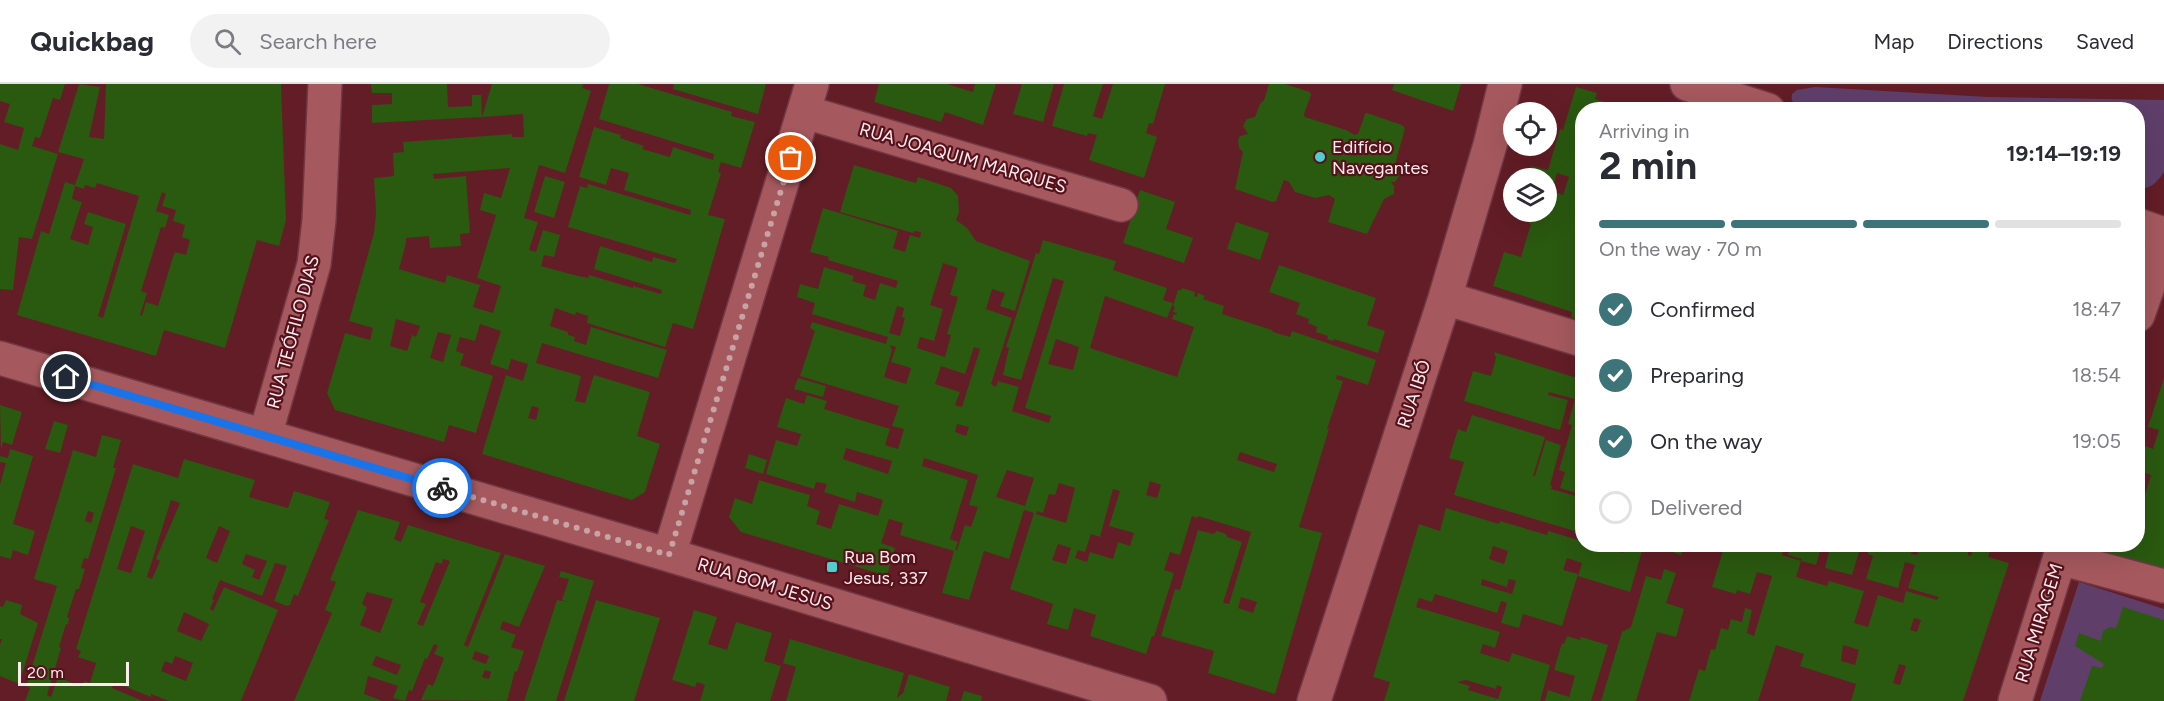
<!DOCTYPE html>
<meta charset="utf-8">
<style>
:root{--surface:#fff;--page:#f2f2f3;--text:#2b2b33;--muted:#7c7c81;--line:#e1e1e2;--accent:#3d7479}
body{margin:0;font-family:Figtree,sans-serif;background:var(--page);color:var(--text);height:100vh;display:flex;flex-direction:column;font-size:22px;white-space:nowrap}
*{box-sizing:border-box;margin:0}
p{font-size:20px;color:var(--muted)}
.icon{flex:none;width:33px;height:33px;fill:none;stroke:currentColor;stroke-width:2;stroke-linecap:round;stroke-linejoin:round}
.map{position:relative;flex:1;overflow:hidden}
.details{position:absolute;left:1575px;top:18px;width:570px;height:450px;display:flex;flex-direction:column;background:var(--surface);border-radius:24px;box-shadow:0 6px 24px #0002}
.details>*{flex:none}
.buttons{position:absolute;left:1503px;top:18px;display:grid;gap:12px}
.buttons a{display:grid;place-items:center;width:54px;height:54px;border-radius:50%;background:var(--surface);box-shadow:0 6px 24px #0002;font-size:30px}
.scale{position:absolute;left:18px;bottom:15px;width:111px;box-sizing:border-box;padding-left:6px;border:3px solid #feebeb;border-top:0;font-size:16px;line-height:21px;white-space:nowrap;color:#feebeb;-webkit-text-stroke:4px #56111c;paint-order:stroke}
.pin{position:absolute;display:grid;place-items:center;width:51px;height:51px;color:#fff;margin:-26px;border:3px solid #fff;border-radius:50%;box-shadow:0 2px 6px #0007}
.courier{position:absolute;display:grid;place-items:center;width:60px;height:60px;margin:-30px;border:4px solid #1a73e8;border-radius:50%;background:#fff;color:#222;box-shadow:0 2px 8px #0007}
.headline em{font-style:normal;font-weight:700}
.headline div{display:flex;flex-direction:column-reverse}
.headline{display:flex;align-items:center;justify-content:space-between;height:102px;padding:0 24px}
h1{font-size:39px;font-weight:700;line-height:45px}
.bar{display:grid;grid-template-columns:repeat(4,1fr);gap:9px 6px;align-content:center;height:72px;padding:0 24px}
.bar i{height:8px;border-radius:4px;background:var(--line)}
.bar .selected{background:var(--accent)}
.bar p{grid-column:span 4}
ol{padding:0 24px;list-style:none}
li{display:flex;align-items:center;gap:18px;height:66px}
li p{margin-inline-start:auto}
li .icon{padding:6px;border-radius:50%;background:var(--accent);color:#fff;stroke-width:4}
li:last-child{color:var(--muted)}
li i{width:33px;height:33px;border:3px solid var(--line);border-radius:50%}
header{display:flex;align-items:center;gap:36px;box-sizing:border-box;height:84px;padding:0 30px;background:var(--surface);border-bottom:2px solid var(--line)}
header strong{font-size:28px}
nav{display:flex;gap:33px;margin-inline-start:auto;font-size:21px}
.search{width:420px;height:54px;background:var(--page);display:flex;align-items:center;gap:15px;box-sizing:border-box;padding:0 21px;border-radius:33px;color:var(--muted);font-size:22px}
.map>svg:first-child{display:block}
.green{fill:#5f3f6a}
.building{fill:#2a5910;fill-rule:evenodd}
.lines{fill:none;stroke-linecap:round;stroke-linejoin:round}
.minor-casing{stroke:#713843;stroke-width:36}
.minor{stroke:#a5595e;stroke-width:33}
.done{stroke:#c8a3a6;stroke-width:6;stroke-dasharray:0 10.8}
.route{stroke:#1a73e8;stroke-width:8}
.poi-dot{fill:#52cdcf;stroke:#56111c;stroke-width:2}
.labels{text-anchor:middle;stroke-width:4.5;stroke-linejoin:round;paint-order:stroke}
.poi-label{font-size:18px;fill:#feebeb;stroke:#56111c;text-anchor:start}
.street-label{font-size:18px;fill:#feebeb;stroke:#56111c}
</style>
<header>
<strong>Quickbag</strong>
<div class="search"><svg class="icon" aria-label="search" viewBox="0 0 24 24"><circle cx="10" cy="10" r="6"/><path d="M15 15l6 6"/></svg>Search here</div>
<nav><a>Map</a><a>Directions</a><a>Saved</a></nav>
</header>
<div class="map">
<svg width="2164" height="617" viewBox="0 0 2164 617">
<rect width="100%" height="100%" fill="#631d26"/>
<path class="green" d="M1815 3 1988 13 2164 16V88C2157 98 2151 106 2138 104V26H1812C1802 23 1789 22 1792 10L1797 6Z
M2079 498 2164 525V617H2040Z"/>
<path class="building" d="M0 0H65L60 16 53 14 40 54 35 53 32 62 58 70 32 155 19 153 13 206 0 205V60L18 66 24 44 4 38 10 20 0 17Z
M79 0 100 3 89 53 104 55 106 0H281L286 136 279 162 257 156 225 264 164 246 156 272 17 231 41 147 49 150 65 98 75 101 84 75 58 68ZM97 99 139 112 103 234 98 232 126 140 88 128 84 140 93 143 88 161 70 155 82 118 72 115 75 102 84 105 85 101 95 104ZM162 108 166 110 162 122 176 126 173 137 185 141 182 153 190 156 186 171 175 168 173 173 158 222 146 218 142 232 140 231 147 209 141 207 161 143 165 144 169 131 156 127Z
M371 0H447L448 23 472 22V11H481L482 33 492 0H583L582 4 591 7 565 89 539 81 524 134 538 138 529 166 536 168 543 146 560 151 554 173 544 171 541 182 574 191 588 194 589 191 633 204V202L661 210 662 206 594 185 600 162 652 178 653 173 675 179 677 175 568 143 580 102 587 104 588 100 690 131 691 126 624 106 629 89 611 84 606 101 579 93 594 43 621 51 620 54 644 62 642 65 670 73 673 63 713 76 714 70 599 35 609 0H638L732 28 731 32 755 38 741 84 721 78 718 88 721 89 708 131 725 135 693 245 673 239 665 263 587 239 588 232 576 228 575 231 555 224 550 242 568 248V251L575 253 574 257 586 261 591 243 667 266 658 294 542 259 536 279 581 292 575 317 585 319 594 291 650 308 637 352 660 360 645 408 632 416 482 370 506 291 523 297 528 280 511 275 508 286 490 280 501 247 480 240 475 257 460 253 456 267 464 270 460 281 493 292 476 349 449 341 444 358 335 326 327 309 345 249 370 256 373 244 349 237 374 149 376 129 374 94 394 92 393 69 404 68 403 58 512 50V53H524L523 30 482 33 372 39V21L392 20V9H372ZM510 84 501 114 484 109 480 126 496 131 477 194 501 202 493 229 473 223 480 201 447 191 445 199 399 185 406 159V154L429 152 430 164 461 162 460 150 470 149 466 92 434 95 433 90ZM396 235 420 242 416 253 412 251 407 267 390 262ZM438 248 451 251 443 278 430 274ZM532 322 539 324 536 336 528 334Z
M674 0H766L758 30 673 5Z
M879 0H947L973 8 975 0H996L983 41 945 28 941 38 874 18Z
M1022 0H1054L1043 38 1013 30Z
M1064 0H1103L1093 32 1102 35 1113 0H1165L1153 40 1149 39 1146 49 1157 53 1144 94 1089 76 1097 51 1088 49 1087 52 1052 42Z
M1269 0H1285L1310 8 1311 11 1304 30 1305 33 1346 46 1355 51 1358 50 1365 30 1367 29 1402 41 1405 44 1396 77V81L1401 88 1400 91 1395 98H1391L1394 102V110L1384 115 1367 150 1328 138 1335 115 1329 111 1315 114 1295 108 1289 98 1284 96 1276 117 1273 118 1235 105 1243 68 1239 64 1238 56 1240 52 1248 50 1243 42 1245 38 1247 35 1255 33 1260 20 1264 16Z
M1394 0H1461L1453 27 1392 6Z
M1576 3 1597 9 1595 15 1627 25 1582 26V236L1571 233 1572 228 1493 202 1504 168 1521 173 1531 140H1529L1532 128H1546V94H1527L1531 82 1548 86 1560 45 1563 46ZM1557 89 1569 93 1563 111 1552 107Z
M854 81 916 99 918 93 951 104 958 112 959 128 956 136 967 144 976 157 1030 177 1015 227 1000 222 1005 209 992 205 986 225 1012 234 991 300 996 303 998 297 1019 303 1012 327 1049 339 1051 332 1025 324 1064 197 1053 194 1021 296 1003 291 1009 264 1006 263 1036 169 1039 170 1043 156 1116 177 1113 186 1167 204 1163 216 1173 219 1167 234 1105 212 1090 264 1177 293 1194 243 1172 235 1174 230 1176 231 1177 229 1173 228 1175 223 1173 222 1178 206H1181L1182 204 1195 208 1194 212 1197 213 1198 209 1205 212 1203 215 1224 222 1222 230 1272 246 1273 248 1290 253 1292 247 1376 276 1368 301 1337 291 1336 295 1343 297 1327 345H1329L1299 443 1322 449 1275 610 1208 589 1214 567 1161 552 1175 505 1180 506 1198 446 1213 450 1217 447 1226 450 1227 453 1242 458 1223 519 1229 520 1251 448 1198 432V434L1192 432 1180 471 1170 468 1164 486 1174 489 1154 553 1152 552 1146 570 1090 552 1096 531 1074 524 1068 546 1047 540 1053 520 1010 505 1034 429 1024 426 1009 475 984 467 969 516 942 509 954 467 900 451 903 439 889 435 881 459 895 464 887 492 741 448 729 433 735 414 752 420 759 396 810 411 807 422 820 427 816 440 831 445 839 420 878 432 883 416 857 408 855 418 824 408 827 400 816 398 814 405 766 390 776 356 797 362 801 350 777 343 786 314 804 320 807 311 827 317 824 325 890 345 885 361 898 365 904 345 892 342 899 322 800 292 815 247 810 244 812 238 886 260 888 253 812 230 815 219 797 213 800 200 818 205 824 183 854 192 852 197 866 201 863 212 875 216 880 199 896 204 898 197 828 176 829 173 810 168 823 124 898 147 893 164 905 168 910 151 920 154 921 148 914 147 913 149 840 128ZM943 179 958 184 950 211 958 213 947 250 951 251 945 273 917 264 920 253 934 257 943 225 930 221ZM897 222 904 224 902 233 905 234 900 252 889 249ZM1056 255 1079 263 1073 286 1048 280ZM890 261 896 263 891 278 911 284 906 300 884 293 892 266ZM974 263 980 265 962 323 955 321 960 308 935 300 941 282 965 290ZM957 340 969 343 966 352 955 348ZM846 364 892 377 888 390 843 375ZM1240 368 1277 380 1274 388 1237 376ZM924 374 978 391 969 421 978 423 971 443 965 441 957 466H955L958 458 950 455 968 396 922 382ZM1007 386 1034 394 1025 422 996 413ZM1150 397 1161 401 1157 414 1146 411ZM1059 399 1075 404 1066 439 1036 430 1037 427 1043 429 1049 410 1055 411ZM1113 405 1120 407 1109 442 1134 449 1130 462 1118 458 1113 475 1090 468 1087 478 1075 474 1078 466 1085 468 1091 450 1100 453ZM1058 460 1071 464 1066 480 1052 476ZM1241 513 1257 518 1253 529 1238 524Z
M545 92 565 98 554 134 534 128Z
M1140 106 1175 118 1166 145 1193 154 1184 179 1123 159Z
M1236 138 1269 149 1260 176 1227 165Z
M1279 181 1376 214 1367 241 1385 247 1378 269 1334 255 1333 257 1327 255 1328 252 1316 248 1317 243 1308 239 1309 235 1296 230 1300 219 1269 208Z
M1494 268 1580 295 1575 311 1582 313V411L1560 404 1565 388 1559 386 1572 341 1568 340 1575 315 1549 308 1548 311 1568 316 1560 346 1464 317 1473 287 1491 292 1496 274Z
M798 294 826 302 823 313 794 305Z
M2164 294V490L2109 472 2107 468 2110 460H2138V434L2151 391 2138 386V374L2142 361 2153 365 2159 346 2148 343Z
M0 321 22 328 12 361 3 358 1 365Z
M1472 331 1545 353 1533 392H1535L1546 356 1561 361 1550 401 1552 402 1551 405 1576 412 1582 422V432L1578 448 1454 411 1464 378 1449 374 1458 345 1466 348Z
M54 337 68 341 60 369 45 365Z
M102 351 121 356 113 384H116L88 475 84 474 81 484 85 485 79 505H76L67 533 69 534 68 541 66 540 59 563 61 564 47 611 51 613 58 593 82 603 84 597 90 599 96 579 78 573 81 567 76 565 133 380 178 394 184 375 255 396 249 413 288 424 294 407 330 418 324 435 329 436 298 512 294 510 290 521 287 522 274 517 287 482 275 479 262 512 220 496 212 515 214 516 210 525 213 527 224 503 278 526 241 617H169L151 610V613L114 598 112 604 143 617H25L30 604 26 602 57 502 34 495 73 366 96 373ZM171 416 180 419 156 475 160 477 152 495 147 493ZM88 427 94 429 91 439 85 437ZM131 442 145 447 131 489 117 485ZM219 442 230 447 217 479 206 474ZM246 470 267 477 259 496 252 493 255 486 242 480ZM184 528 209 540 201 557 177 547ZM175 572 193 579 186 597 161 587 165 577 172 580Z
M10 365 33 372 13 440 35 447 28 471 13 466 11 475 0 472V401L6 379 0 378V372L8 374Z
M749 370 767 376 763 390 745 384Z
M1446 424 1499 440 1500 437 1547 451 1548 447 1582 457V460H1594L1623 469 1625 460H1644L1630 508 1578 492 1582 479 1567 474 1563 486 1578 490 1562 542 1523 530 1519 544 1501 539 1507 519 1501 517 1497 529 1435 510 1432 518 1419 514 1416 523 1500 548 1495 564 1483 560 1480 569 1509 578 1512 569 1550 581 1540 617H1384L1390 598 1373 593 1419 440 1440 447ZM1493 462 1508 467 1504 480 1489 475ZM1482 495 1507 503 1509 495 1516 497 1512 510 1481 501ZM1466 596 1496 605 1497 601 1502 603 1498 615 1468 606 1470 602 1457 598Z
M358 426 400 438 394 455 401 458 408 441 501 469 464 561 468 563 505 470 545 482 519 543 503 537 500 545 516 551 511 563 524 567 517 588 515 587 507 617 421 616 428 600 433 602 444 574 434 570 438 562 434 560 427 575 425 574 412 607 409 606 405 617 393 614 398 602 368 592 364 610 383 617H294L332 529 325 526 336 498 330 496ZM443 475 450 477 423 542 417 540 426 520 420 518 436 478 442 480ZM367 508 393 515 380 549 360 541 367 523 362 520ZM475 567 489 572 486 580 472 575ZM376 572 401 581 397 591 372 581ZM485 586 491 588 489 595 482 593Z
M1649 460H1684L1681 471Z
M1725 460H1785L1782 471 1801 477 1796 493 1827 502 1829 497 1864 507 1854 539 1868 543 1878 511 1903 519 1906 507 1937 516 1939 513 1908 504 1915 481 1905 478 1898 504 1866 495 1873 472 1868 470V467L1860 465 1852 491 1825 484 1831 460H1913L1911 470 1917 471 1920 460H1934L1968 468V471L1971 472 1972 468 1949 460H1992L1988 473 2009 479 1963 617H1851L1856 600 1800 582 1804 570 1776 561 1758 617H1689L1699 585 1705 587 1711 565 1715 566 1721 544 1728 546 1731 535 1742 538 1745 524 1752 526 1747 549 1754 552 1772 492 1757 488 1750 510 1737 506 1736 510 1712 503ZM1914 534 1921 536 1917 548 1910 546ZM1843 561 1859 566 1855 581 1841 577ZM1899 580 1906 582 1900 601 1893 599Z
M1791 460H1822L1816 481 1801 477 1802 475 1788 471Z
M1664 485 1676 489 1666 519 1684 525 1676 553 1657 548 1636 617H1601L1622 548 1631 543 1646 492 1661 496Z
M561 487 594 497 556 617H524L557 516 568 518 562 516 569 495 559 493Z
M6 516 22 521 20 530 38 539 19 600 0 592V561L2 555H0V522L3 523Z
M596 516 660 534 634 617H564Z
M2123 523 2164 536V617H2080L2092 582 2102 584 2104 580 2075 562 2079 549 2101 557 2103 547 2110 543 2116 544Z
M694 526 717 533 708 560 727 566 736 538 772 549 764 577 781 582 770 617H700L705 601 697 598 695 603 672 596Z
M1567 552 1580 556 1581 553 1608 561 1591 617H1545L1548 606 1569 613 1575 592 1554 586 1562 559 1564 560Z
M790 555 904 589 897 614 903 609 909 590 950 603 946 617H786L796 583 783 579Z
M964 607 982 612 981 617H961Z"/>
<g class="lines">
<g class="minor-casing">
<path id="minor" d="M1687 0 1768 26
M805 28 1121 121
M2138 141 2164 150
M1445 214 1582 256
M2138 231 2164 157
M0 274 669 471 1150 617
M265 352 314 180 319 136 325 0
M669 471 812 0
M2060 474 2164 502
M1314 617 1445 214 1490 61 1505 0
M2015 617 2064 460"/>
</g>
<use href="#minor" class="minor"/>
</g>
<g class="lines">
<path class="done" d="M442 404 669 471 791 74"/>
<path class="route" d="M66 293 442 404"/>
</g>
<g class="poi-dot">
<circle cx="1320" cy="73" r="6"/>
<rect x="826" y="477" width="12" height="12" rx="3"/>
</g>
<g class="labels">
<g class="poi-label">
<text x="1332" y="69">Edifício<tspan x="1332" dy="21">Navegantes</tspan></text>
<text x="844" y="479">Rua Bom<tspan x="844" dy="21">Jesus, 337</tspan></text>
</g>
<g class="street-label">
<text transform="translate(963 74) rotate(16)" y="6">RUA JOAQUIM MARQUES</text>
<text transform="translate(293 248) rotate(-75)" y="6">RUA TEÓFILO DIAS</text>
<text transform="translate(1414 310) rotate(-72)" y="6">RUA IBÓ</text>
<text transform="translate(765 500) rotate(17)" y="6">RUA BOM JESUS</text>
<text transform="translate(2039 539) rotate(-73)" y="6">RUA MIRAGEM</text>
</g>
</g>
</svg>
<div class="buttons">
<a><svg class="icon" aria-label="locate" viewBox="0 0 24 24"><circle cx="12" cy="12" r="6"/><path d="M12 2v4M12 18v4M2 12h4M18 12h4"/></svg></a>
<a><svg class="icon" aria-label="layers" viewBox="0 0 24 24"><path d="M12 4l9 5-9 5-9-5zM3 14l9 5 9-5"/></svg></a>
</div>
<div class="scale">20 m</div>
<div class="pin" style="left:791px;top:74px;background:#ea580c"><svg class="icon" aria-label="bag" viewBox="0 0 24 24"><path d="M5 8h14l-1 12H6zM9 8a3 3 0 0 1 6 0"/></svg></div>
<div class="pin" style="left:66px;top:293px;background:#1f2937"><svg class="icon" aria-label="home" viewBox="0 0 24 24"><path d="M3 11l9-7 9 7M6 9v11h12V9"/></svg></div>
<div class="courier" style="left:442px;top:404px"><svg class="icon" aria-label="bike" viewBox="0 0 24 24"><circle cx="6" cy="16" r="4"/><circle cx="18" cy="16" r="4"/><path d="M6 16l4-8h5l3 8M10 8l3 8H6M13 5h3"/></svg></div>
<section class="details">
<div class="headline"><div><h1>2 min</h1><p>Arriving in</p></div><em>19:14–19:19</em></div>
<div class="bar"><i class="selected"></i><i class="selected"></i><i class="selected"></i><i></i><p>On the way · 70 m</p></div>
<ol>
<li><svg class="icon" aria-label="check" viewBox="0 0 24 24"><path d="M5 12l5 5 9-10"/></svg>Confirmed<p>18:47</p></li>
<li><svg class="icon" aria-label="check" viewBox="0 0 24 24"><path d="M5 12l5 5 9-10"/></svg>Preparing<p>18:54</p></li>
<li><svg class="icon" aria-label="check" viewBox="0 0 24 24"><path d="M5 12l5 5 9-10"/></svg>On the way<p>19:05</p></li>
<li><i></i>Delivered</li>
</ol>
</section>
</div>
